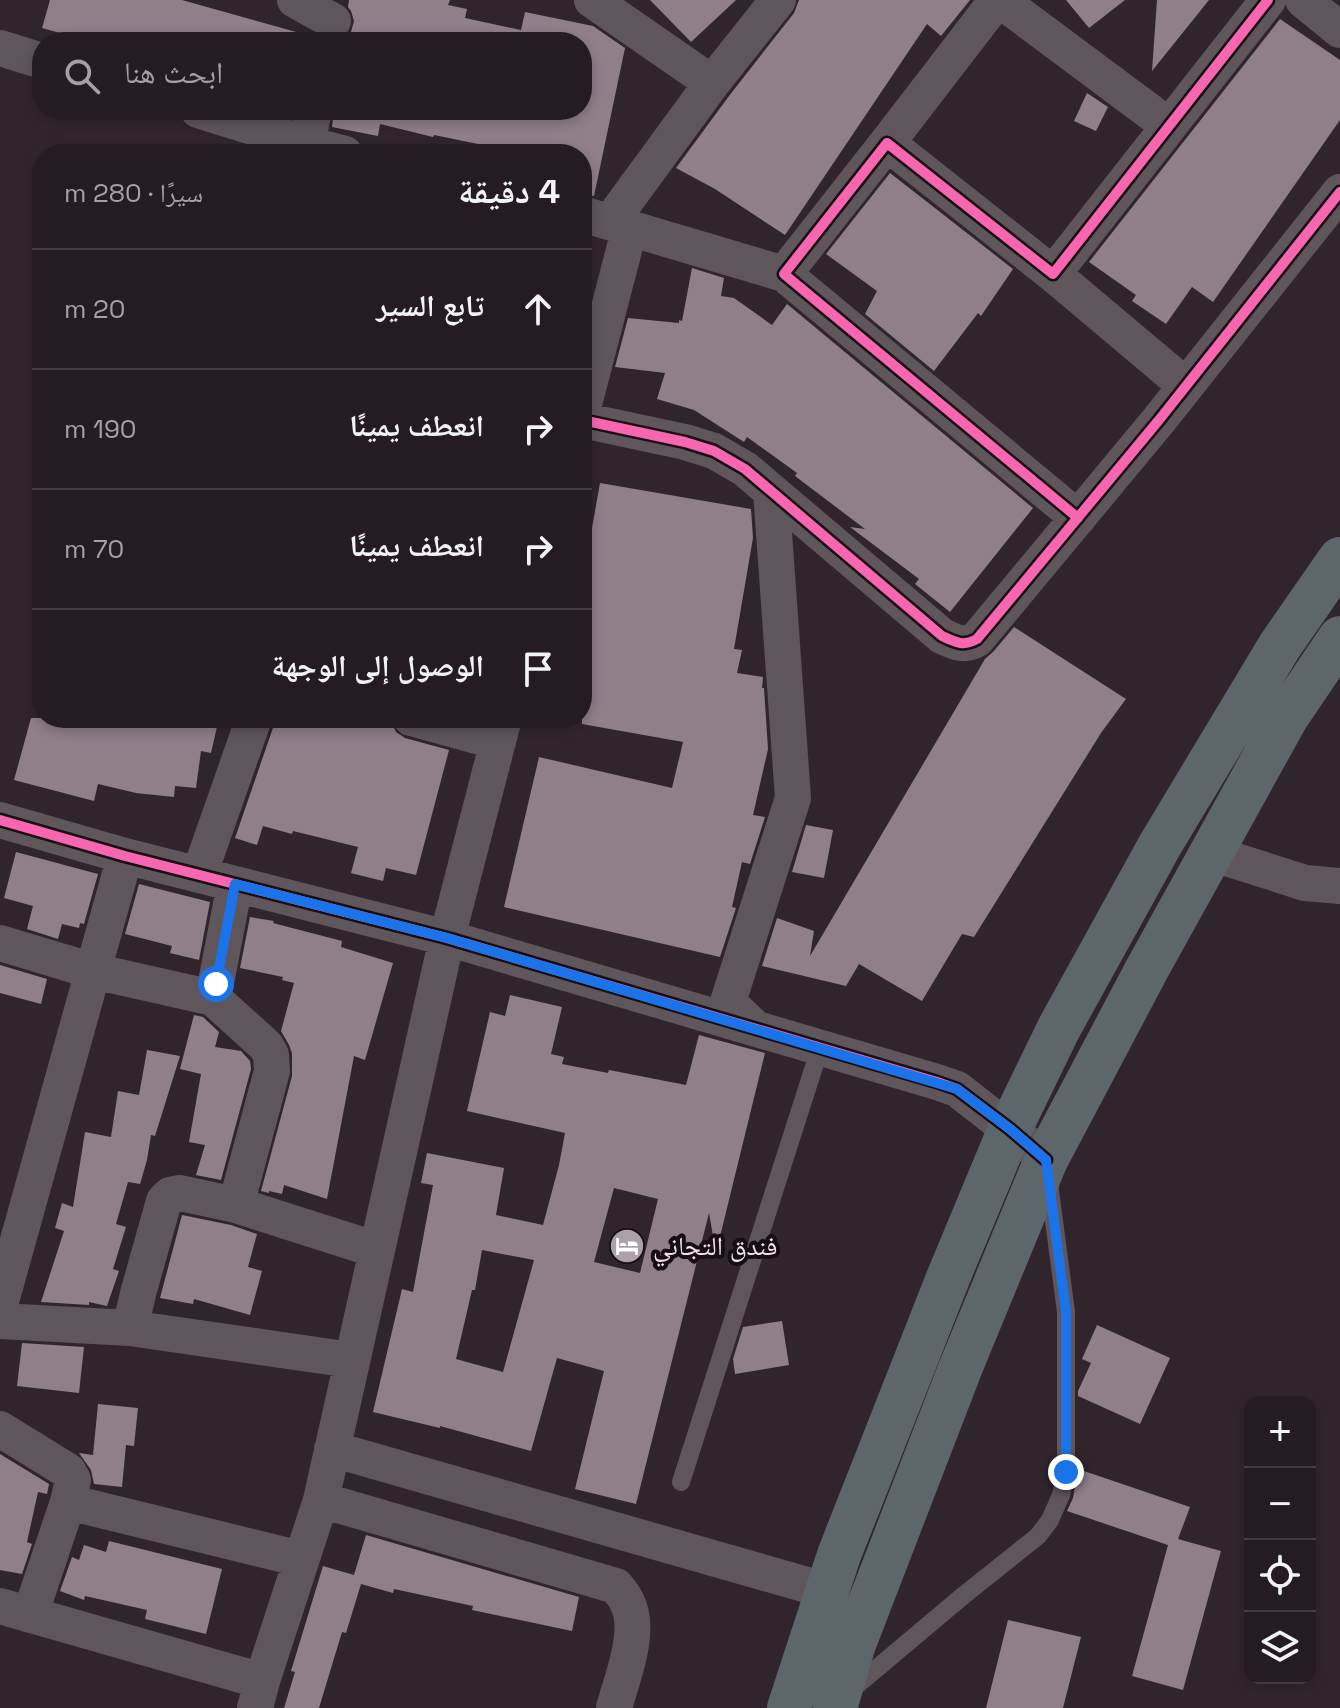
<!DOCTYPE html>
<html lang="ar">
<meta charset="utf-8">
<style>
body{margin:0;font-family:"Space Grotesk","Noto Naskh Arabic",sans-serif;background:#31292f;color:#f1f3f6;direction:rtl}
.controls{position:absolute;right:24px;bottom:24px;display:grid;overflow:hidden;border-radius:16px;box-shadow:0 4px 12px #0003}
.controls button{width:72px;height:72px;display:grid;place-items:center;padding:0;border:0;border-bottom:2px solid #423a40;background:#251c22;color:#f1f3f6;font:40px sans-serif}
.stop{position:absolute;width:24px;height:24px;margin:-18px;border:6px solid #1a73e8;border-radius:50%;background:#fff}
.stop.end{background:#1a73e8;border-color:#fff;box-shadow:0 2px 8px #0008}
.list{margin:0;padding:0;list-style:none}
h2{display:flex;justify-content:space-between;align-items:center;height:104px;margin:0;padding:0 32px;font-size:34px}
h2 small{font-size:26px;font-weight:400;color:#a3a1a5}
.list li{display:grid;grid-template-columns:52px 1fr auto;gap:24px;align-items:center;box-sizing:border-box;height:120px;padding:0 32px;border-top:2px solid #423a40}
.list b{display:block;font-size:30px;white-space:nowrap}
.list em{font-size:26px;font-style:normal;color:#a3a1a5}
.icon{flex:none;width:44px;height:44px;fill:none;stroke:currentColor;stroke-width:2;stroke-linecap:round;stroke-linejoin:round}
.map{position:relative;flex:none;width:1340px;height:1708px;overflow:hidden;direction:ltr}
.search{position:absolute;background:#251c22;box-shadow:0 4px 12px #0003;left:32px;top:32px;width:560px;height:88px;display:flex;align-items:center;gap:20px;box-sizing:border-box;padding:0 28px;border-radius:32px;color:#a3a1a5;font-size:30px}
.panel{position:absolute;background:#251c22;box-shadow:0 4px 12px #0003;left:32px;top:144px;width:560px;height:584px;border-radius:32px;direction:rtl}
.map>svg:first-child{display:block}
</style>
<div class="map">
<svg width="1340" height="1708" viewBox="0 0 1340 1708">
<rect width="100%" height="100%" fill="#31252d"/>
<!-- building -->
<path fill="#907e89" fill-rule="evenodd" d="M 50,0 L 182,0 L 307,35 L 306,42 L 92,42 L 42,28 Z
M 349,0 L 450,0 L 448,5 L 467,9 L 465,18 L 521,30 L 525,12 L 593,26 L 625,48 L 594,196 L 582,194 L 582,154 L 527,154 L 434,135 L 433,137 L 380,124 L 378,136 L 332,127 L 334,110 L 582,110 L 582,42 L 341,42 L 351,32 L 354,21 L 351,11 L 348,7 Z
M 650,0 L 736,0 L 691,42 Z
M 799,0 L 970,0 L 941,36 L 927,24 L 785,235 L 715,189 L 676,168 L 729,96 L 794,13 Z
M 1066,0 L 1125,0 L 1089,28 Z
M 1157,0 L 1209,0 L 1152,71 Z
M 1280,19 L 1340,60 L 1340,120 L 1213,302 L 1192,287 L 1166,324 L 1132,301 L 1136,295 L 1089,262 Z
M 1087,93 L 1108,107 L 1096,131 L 1074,121 Z
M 890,173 L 1013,269 L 981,316 L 978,313 L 934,371 L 865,314 L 877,291 L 826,254 Z
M 692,268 L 724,278 L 721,296 L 734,298 L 772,325 L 787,304 L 1033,508 L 950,612 L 915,584 L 919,579 L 850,527 L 865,529 L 795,476 L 797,473 L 747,437 L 744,442 L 694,410 L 657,399 L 665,373 L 615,367 L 628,318 L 679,323 L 679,320 L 682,321 Z
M 600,483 L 751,509 L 753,538 L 734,649 L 742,650 L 737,673 L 763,677 L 762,688 L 764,688 L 768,749 L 753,815 L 765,817 L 750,864 L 742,862 L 732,907 L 736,908 L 720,957 L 504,907 L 539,757 L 672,788 L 683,742 L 582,724 L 582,584 Z
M 1014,627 L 1126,699 L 1101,733 L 974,937 L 962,934 L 922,1001 L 859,964 L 846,986 L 762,966 L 777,918 L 814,931 L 810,956 L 985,659 L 993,652 Z
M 31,718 L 219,718 L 211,753 L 201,751 L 196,788 L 175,786 L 174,797 L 136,793 L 98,784 L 94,801 L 14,780 Z
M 274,718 L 374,718 L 391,722 L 396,732 L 405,738 L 449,750 L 416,875 L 386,868 L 383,881 L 351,873 L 358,847 L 293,831 L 292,834 L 263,826 L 257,845 L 235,838 L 274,725 Z
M 806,825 L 833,830 L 824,878 L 792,872 Z
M 16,852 L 98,874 L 84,924 L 80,923 L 79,928 L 62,924 L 58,939 L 27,929 L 33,906 L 4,898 Z
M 139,884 L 210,902 L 199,960 L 170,953 L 172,946 L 125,934 Z
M 250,917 L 274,921 L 273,923 L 342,941 L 341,947 L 393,963 L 365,1060 L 354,1056 L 327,1199 L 284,1185 L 282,1194 L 269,1191 L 269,1193 L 261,1191 L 292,1076 L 292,1053 L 289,1045 L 281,1031 L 294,983 L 282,980 L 283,977 L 240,968 Z
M 0,965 L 47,979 L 41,1004 L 0,993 Z
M 510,995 L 562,1007 L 551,1054 L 564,1057 L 562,1064 L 608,1073 L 609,1070 L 686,1085 L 699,1035 L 765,1053 L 716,1253 L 709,1213 L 636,1504 L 575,1489 L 604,1371 L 557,1358 L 531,1451 L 440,1426 L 440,1428 L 373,1412 L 402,1289 L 413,1292 L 433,1185 L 421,1183 L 427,1153 L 504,1168 L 496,1215 L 543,1225 L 559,1165 L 565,1133 L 467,1111 L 490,1012 L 505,1016 ZM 614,1188 L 658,1199 L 640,1273 L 594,1262 ZM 482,1250 L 534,1260 L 503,1372 L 456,1359 L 472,1290 L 475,1290 Z
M 194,1015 L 203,1017 L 219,1032 L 215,1047 L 241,1051 L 250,1061 L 251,1069 L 221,1180 L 196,1175 L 205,1145 L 189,1142 L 201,1074 L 180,1069 Z
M 147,1050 L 180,1056 L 155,1136 L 151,1135 L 147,1160 L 140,1184 L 128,1182 L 116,1224 L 126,1227 L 113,1269 L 119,1271 L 107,1306 L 89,1302 L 89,1305 L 41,1302 L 64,1231 L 55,1228 L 62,1203 L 73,1207 L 85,1132 L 111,1137 L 118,1091 L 139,1095 Z
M 182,1215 L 231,1225 L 257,1234 L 248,1267 L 262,1271 L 250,1315 L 194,1299 L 193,1304 L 160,1298 Z
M 782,1321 L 789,1365 L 735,1374 L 733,1359 L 743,1327 Z
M 1097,1325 L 1170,1358 L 1140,1424 L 1078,1396 L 1078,1391 L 1091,1363 L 1082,1359 Z
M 22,1343 L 84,1347 L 79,1393 L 17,1386 Z
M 98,1404 L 138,1408 L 134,1446 L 126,1445 L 122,1487 L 94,1484 L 91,1470 L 79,1453 L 93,1455 Z
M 0,1454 L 49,1484 L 47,1494 L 38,1492 L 27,1542 L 32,1544 L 22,1574 L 0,1570 Z
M 1078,1469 L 1190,1507 L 1178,1539 L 1221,1551 L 1183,1690 L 1132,1676 L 1168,1545 L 1067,1511 L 1073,1498 Z
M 366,1535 L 579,1597 L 572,1631 L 472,1610 L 473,1606 L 394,1589 L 393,1593 L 361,1584 L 346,1633 L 342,1632 L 319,1708 L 284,1708 L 295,1672 L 291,1671 L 323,1566 L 354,1575 Z
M 109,1541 L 222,1569 L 206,1634 L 145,1619 L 147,1610 L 85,1596 L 84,1600 L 60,1591 L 72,1557 L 79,1560 L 84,1545 L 106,1552 Z
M 1008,1620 L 1081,1637 L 1063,1708 L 986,1708 Z"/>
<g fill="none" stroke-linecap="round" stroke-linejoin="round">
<!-- lane -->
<path stroke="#5f565c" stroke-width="18" d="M 681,1482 L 820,1048
M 851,1690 L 964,1595 L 1038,1536 L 1050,1520 L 1061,1495 L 1066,1472 L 1066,1312 L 1049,1183"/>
<!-- street -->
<path stroke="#5f565c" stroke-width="36" d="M 295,0 L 333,21
M 592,0 L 712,83
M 1000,0 L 1169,126
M 1303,0 L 1340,30
M 0,48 L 42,61
M 198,110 L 307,144 L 345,154
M 887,143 L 997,0
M 307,144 L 314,110
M 582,214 L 784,274
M 611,221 L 712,83 L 778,0
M 1053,274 L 1186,386
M 582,412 L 630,227
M 582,420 L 685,442 L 714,451 L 745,469 L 942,636 C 955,642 963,647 977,639 L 1159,420 L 1340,192
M 1078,518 L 784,274 L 887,143 L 1053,274 L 1268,0
M 411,718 L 498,742
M 0,820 L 125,856 L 447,938 L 937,1082 L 957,1089 L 1029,1145
M 1211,853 L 1305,883 L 1340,886
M 199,875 L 254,718
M 235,884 L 213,998 L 266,1046 L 271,1055 L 272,1071 L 236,1205
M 0,943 L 93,971 L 213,998
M 756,1029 L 728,1002 L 793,798 L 771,491
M 0,1305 L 125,856
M 0,1321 L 130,1328
M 351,1360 L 130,1328 L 139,1290 L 164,1201 L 170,1195 L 180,1193 L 236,1205 L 377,1250
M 0,1429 L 68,1471 L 73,1480 L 68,1502 L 30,1615
M 332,1449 L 828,1591
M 321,1500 L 616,1586 C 620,1591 625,1597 627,1602 C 642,1631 622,1678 614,1708
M 68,1502 L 301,1559
M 0,1606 L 262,1681
M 255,1708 L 262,1681 L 321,1500 L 447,938 L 504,718"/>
<!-- highway -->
<path stroke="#5d666b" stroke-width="44" d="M 789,1708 L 839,1555 L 948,1278 L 1010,1129 L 1059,1028 L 1160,845 L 1279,647 L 1340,559
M 835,1708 L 854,1644 L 960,1369 L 1046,1160 L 1147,969 L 1286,718 L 1340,638"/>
<!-- cycleway casing -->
<g stroke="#170e14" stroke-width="15">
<path id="cycleway" d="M 582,420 L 685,442 L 714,451 L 745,469 L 942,636 C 955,642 963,647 977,639 L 1159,420 L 1340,192
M 1078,518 L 784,274 L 887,143 L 1053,274 L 1268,0
M 0,820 L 125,856 L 447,938 L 937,1082 L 957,1089 L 1010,1129 L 1046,1160"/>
</g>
<!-- cycleway -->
<use href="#cycleway" stroke="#f766af" stroke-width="10"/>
</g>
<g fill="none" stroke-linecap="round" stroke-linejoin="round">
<!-- route -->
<path stroke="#1a73e8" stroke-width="10" d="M 216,984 L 235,884 L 447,938 L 957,1089 L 1010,1129 L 1046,1160 L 1066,1312 L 1066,1472"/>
</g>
<!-- icons -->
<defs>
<g id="hotel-disc" transform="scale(1.8)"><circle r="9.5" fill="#aea0a8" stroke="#170e14"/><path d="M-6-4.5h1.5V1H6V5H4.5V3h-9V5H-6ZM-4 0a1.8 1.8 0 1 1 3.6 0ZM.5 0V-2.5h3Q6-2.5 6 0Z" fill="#fff"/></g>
</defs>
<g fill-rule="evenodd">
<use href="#hotel-disc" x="627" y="1246"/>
</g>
<g text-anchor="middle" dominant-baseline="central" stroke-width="8" stroke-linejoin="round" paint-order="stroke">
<!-- poi labels -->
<g font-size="26" fill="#f1e2eb" stroke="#170e14" text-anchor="start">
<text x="653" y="1246">فندق التجاني</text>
</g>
</g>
</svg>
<div class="controls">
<button>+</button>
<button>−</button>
<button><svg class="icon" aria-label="locate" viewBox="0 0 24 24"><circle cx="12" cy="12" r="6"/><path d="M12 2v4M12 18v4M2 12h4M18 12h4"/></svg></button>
<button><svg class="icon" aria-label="layers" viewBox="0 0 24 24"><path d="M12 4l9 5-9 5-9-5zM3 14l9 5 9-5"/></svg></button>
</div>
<div class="stop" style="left:216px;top:984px"></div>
<div class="stop end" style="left:1066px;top:1472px"></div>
<div class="search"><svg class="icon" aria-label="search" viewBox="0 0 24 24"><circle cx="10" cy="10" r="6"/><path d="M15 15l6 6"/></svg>ابحث هنا</div>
<section class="panel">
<h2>4 دقيقة<small>سيرًا · 280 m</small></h2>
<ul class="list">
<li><svg class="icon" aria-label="ahead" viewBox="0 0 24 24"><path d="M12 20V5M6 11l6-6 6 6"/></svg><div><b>تابع السير</b></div><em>20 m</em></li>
<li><svg class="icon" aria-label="right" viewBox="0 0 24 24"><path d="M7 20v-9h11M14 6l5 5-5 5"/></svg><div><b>انعطف يمينًا</b></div><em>190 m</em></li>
<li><svg class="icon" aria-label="right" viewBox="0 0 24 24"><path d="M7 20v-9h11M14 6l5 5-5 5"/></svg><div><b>انعطف يمينًا</b></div><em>70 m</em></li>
<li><svg class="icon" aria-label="arrive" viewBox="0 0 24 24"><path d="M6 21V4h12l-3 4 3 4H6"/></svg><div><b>الوصول إلى الوجهة</b></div></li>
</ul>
</section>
</div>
